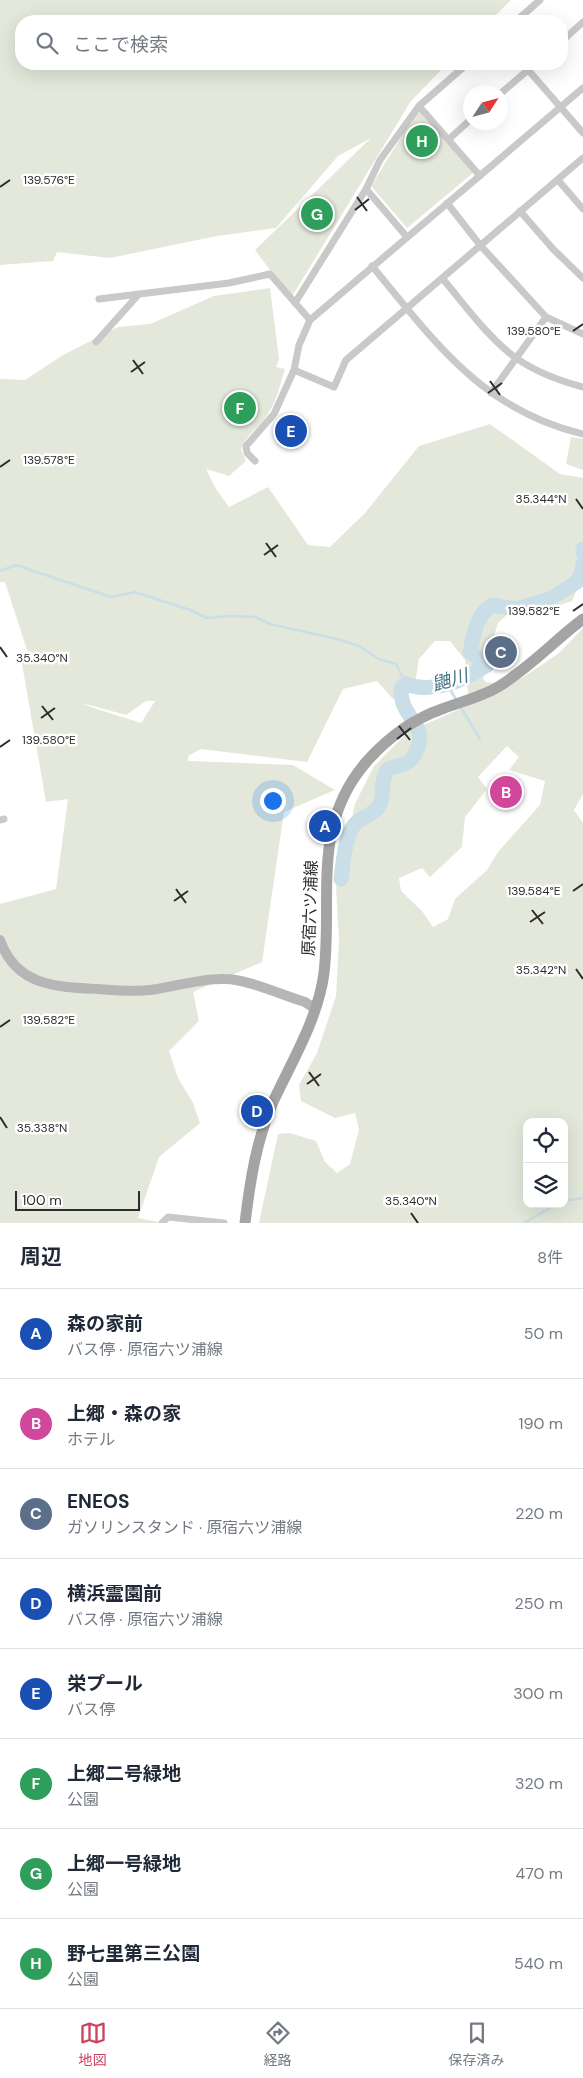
<!DOCTYPE html>
<html lang="ja">
<meta charset="utf-8">
<style>
body{margin:0;font-family:"DM Sans","Noto Sans JP",sans-serif;background:#f6f6f7;color:#1f2937}
.controls{position:absolute;right:15px;bottom:15px;display:grid;overflow:hidden;border-radius:10px;box-shadow:0 5px 20px #0002}
.controls button{width:45px;height:45px;display:grid;place-items:center;padding:0;border:0;border-bottom:1px solid #e0e1e3;background:#fff;color:#1f2937;font:25px sans-serif}
.compass{position:absolute;left:463px;top:85px;width:45px;height:45px;border-radius:50%;background:#fff;box-shadow:0 5px 20px #0002;rotate:54deg}
.scale{position:absolute;left:15px;bottom:12px;width:125px;box-sizing:border-box;padding-left:5px;border:2px solid #2c2c2c;border-top:0;font-size:14px;line-height:18px;white-space:nowrap;color:#2c2c2c;-webkit-text-stroke:4px #fff;paint-order:stroke}
.you{position:absolute;left:272px;top:800px;width:18px;height:18px;margin:-12px;border:4px solid #fff;border-radius:50%;background:#1a73e8;box-shadow:0 0 0 8px #1a73e833}
.badge{display:grid;place-items:center;width:32px;height:32px;border-radius:50%;background:#ce425f;color:#fff;font-size:16px;font-weight:700}
.pin{position:absolute;translate:-50% -50%;border:2px solid #fff;box-shadow:0 1px 5px #0006}
.list{margin:0;padding:0;list-style:none}
h2{display:flex;justify-content:space-between;align-items:center;height:65px;margin:0;padding:0 20px;font-size:21px}
h2 small{font-size:16px;font-weight:400;color:#747a83}
.list li{display:grid;grid-template-columns:32px 1fr auto;gap:15px;align-items:center;box-sizing:border-box;height:90px;padding:0 20px;border-top:1px solid #e0e1e3}
.list b{display:block;font-size:19px;white-space:nowrap}
.list p{margin:0;font-size:16px;white-space:nowrap;color:#747a83}
.list em{font-size:16px;font-style:normal;color:#747a83}
.icon{flex:none;width:28px;height:28px;fill:none;stroke:currentColor;stroke-width:2;stroke-linecap:round;stroke-linejoin:round}
.map{position:relative;flex:none;width:583px;height:1223px;overflow:hidden}
.search{position:absolute;background:#fff;box-shadow:0 5px 20px #0002;left:15px;right:15px;top:15px;height:55px;display:flex;align-items:center;gap:12px;box-sizing:border-box;padding:0 18px;border-radius:20px;color:#747a83;font-size:19px}
.sheet{height:785px;background:#fff}
nav{display:flex;justify-content:space-around;align-items:center;box-sizing:border-box;height:70px;border-top:1px solid #e0e1e3;background:#fff;font-size:14px;color:#747a83}
nav a{display:grid;justify-items:center;gap:2px}
nav .on{color:#ce425f}
.map>svg:first-child{display:block}
</style>
<div class="map">
<svg width="583" height="1223" viewBox="0 0 583 1223">
<rect width="100%" height="100%" fill="#fff"/>
<!-- green -->
<path fill="#e3e8db" fill-rule="evenodd" d="M 0,0 L 511,0 L 490,21 L 21,21 L 21,64 L 447,64 L 411,101 L 291,298 L 255,250 L 371,138 L 338,156 L 276,228 L 217,236 L 110,258 L 57,252 L 53,261 L 0,265 Z
M 419,108 L 473,173 L 407,228 L 371,186 Z
M 270,288 L 279,359 L 276,367 L 285,369 C 280,385 276,404 265,418 C 257,429 245,436 241,450 L 246,461 L 229,476 L 206,469 L 216,489 L 229,507 L 268,487 L 308,545 L 330,547 L 365,513 L 419,446 L 490,424 L 560,474 L 583,478 L 583,575 L 572,601 L 535,613 L 510,612 L 498,623 L 487,657 L 480,669 L 485,682 L 506,684 L 522,678 L 559,653 L 583,628 L 583,794 L 574,810 L 583,823 L 583,1223 L 259,1223 L 278,1134 L 290,1133 L 316,1141 L 325,1162 L 337,1173 L 350,1164 L 359,1130 L 355,1113 L 335,1118 L 301,1101 L 299,1085 L 317,1053 L 336,996 L 339,940 L 336,888 L 355,804 L 374,766 L 408,732 L 469,705 L 465,660 L 450,641 L 435,641 L 419,659 L 415,684 L 393,699 L 377,681 L 343,689 L 307,762 L 201,749 L 188,756 L 188,761 L 293,765 L 335,790 L 284,812 L 262,962 L 193,992 L 199,1021 L 169,1051 L 178,1078 L 193,1103 L 200,1123 L 159,1157 L 138,1218 L 163,1223 L 0,1223 L 0,904 L 56,889 L 68,799 L 46,802 L 21,658 L 27,650 L 5,582 L 0,582 L 0,379 L 25,380 L 63,355 L 118,327 L 150,324 L 214,296 ZM 146,701 L 155,701 L 141,723 L 94,708 L 82,703 L 126,715 ZM 507,746 L 519,757 L 509,770 L 545,781 L 540,805 L 498,852 L 487,870 L 455,899 L 448,919 L 433,927 L 422,911 L 401,891 L 399,878 L 422,868 L 430,877 L 462,847 L 465,817 L 487,789 L 478,777 ZM 527,1122 L 564,1122 L 564,1204 L 527,1204 Z
M 571,437 L 583,439 L 583,470 L 566,464 Z"/>
<g fill="none" stroke-linecap="round" stroke-linejoin="round">
<!-- stream -->
<path stroke="#c9dee6" stroke-width="2.5" d="M 0,571 L 16,565 L 111,597 L 135,592 L 190,610 L 207,618 L 229,616 L 255,617 L 270,624 L 341,640 L 359,646 L 379,659 L 396,664 L 406,684
M 446,683 L 457,701
M 460,706 L 480,739
M 564,1201 L 583,1198
M 524,1223 L 557,1204"/>
<!-- river -->
<path stroke="#c9dee6" stroke-width="15" d="M 583,549 L 583,552
M 341,879 C 343,865 345,832 356,823 C 363,816 376,814 380,804 C 385,792 380,781 387,770 C 393,766 400,766 406,763 C 415,759 422,742 419,732 C 412,715 400,709 401,688 L 406,684 C 432,694 465,680 487,665 L 470,652 C 474,634 475,617 492,605 L 517,609 L 550,599 L 577,582 L 582,571 L 583,563"/>
<!-- street -->
<path stroke="#c9c9c9" stroke-width="7" d="M 516,21 L 540,0
M 562,41 L 583,22
M 523,64 L 583,133
M 500,94 L 535,64
M 419,106 L 480,176
M 449,139 L 470,120
M 558,180 L 583,209
M 366,189 L 407,237
M 447,203 L 480,245 L 546,317 L 583,334
M 520,211 L 553,249 L 583,278
M 372,266 C 435,342 482,410 583,434
M 442,278 C 465,305 487,337 516,358 C 536,372 560,381 583,387
M 99,299 L 229,283 L 270,274 L 310,320
M 295,303 L 366,189 L 380,160 L 419,106 L 467,64
M 96,342 L 139,294
M 294,370 L 334,387 L 346,360 L 583,158
M 491,393 L 546,317
M 255,461 L 247,453 L 246,446 L 274,414 L 294,370 L 299,345 L 310,320 L 583,88
M 0,820 L 4,819
M 162,1223 L 168,1217 L 224,1223"/>
<!-- secondary -->
<path stroke="#b6b6b6" stroke-width="10" d="M 0,940 C 16,986 56,987 97,989 C 114,990 132,992 150,990 C 175,987 200,978 225,979 C 247,979 282,995 305,1002 L 314,1008"/>
<!-- primary -->
<path stroke="#a4a4a4" stroke-width="11" d="M 245,1223 C 250,1182 256,1141 273,1102 C 292,1061 318,1019 324,973 C 333,897 310,825 368,760 C 388,738 413,719 442,709 C 460,702 481,697 498,687 C 529,668 554,641 583,619"/>
</g>
<!-- ticks -->
<path fill="none" stroke="#2c2c2c" stroke-width="2" d="M 0,187 L 10,180M 357,197 L 367,211M 355,210 L 369,199M 573,331 L 583,324M 133,360 L 143,374M 131,372 L 145,362M 490,381 L 500,395M 488,393 L 502,383M 0,467 L 10,460M 576,499 L 583,509M 266,543 L 276,557M 264,555 L 278,545M 573,611 L 583,604M 0,647 L 7,657M 42,706 L 53,720M 41,718 L 55,708M 399,726 L 410,740M 397,739 L 411,728M 0,747 L 10,740M 176,889 L 186,903M 573,891 L 583,884M 174,901 L 188,891M 532,910 L 543,924M 530,922 L 545,912M 576,969 L 583,979M 0,1027 L 10,1020M 309,1072 L 319,1086M 307,1084 L 321,1074M 0,1117 L 7,1128M 411,1213 L 418,1223"/>
<g text-anchor="middle" dominant-baseline="central" stroke-width="5" stroke-linejoin="round" paint-order="stroke">
<!-- street labels -->
<g font-size="16" fill="#2c2c2c" stroke="#fff">
<text transform="translate(310 908) rotate(-88)">原宿六ツ浦線</text>
</g>
<!-- water labels -->
<g font-size="18" font-style="italic" fill="#457383" stroke="#fff">
<text transform="translate(450 680) rotate(-16)">鼬川</text>
</g>
</g>
<g font-size="12" text-anchor="middle" fill="#2c2c2c" stroke="#fff" stroke-width="5" stroke-linejoin="round" paint-order="stroke">
<text x="49" y="184">139.576°E</text>
<text x="534" y="335">139.580°E</text>
<text x="49" y="464">139.578°E</text>
<text x="541" y="503">35.344°N</text>
<text x="534" y="615">139.582°E</text>
<text x="42" y="662">35.340°N</text>
<text x="49" y="744">139.580°E</text>
<text x="534" y="895">139.584°E</text>
<text x="541" y="974">35.342°N</text>
<text x="49" y="1024">139.582°E</text>
<text x="42" y="1132">35.338°N</text>
<text x="411" y="1205">35.340°N</text>
</g>
</svg>
<div class="controls">
<button><svg class="icon" aria-label="locate" viewBox="0 0 24 24"><circle cx="12" cy="12" r="6"/><path d="M12 2v4M12 18v4M2 12h4M18 12h4"/></svg></button>
<button><svg class="icon" aria-label="layers" viewBox="0 0 24 24"><path d="M12 4l9 5-9 5-9-5zM3 14l9 5 9-5"/></svg></button>
</div>
<svg class="compass" viewBox="-18 -18 36 36"><path d="M0-13l5 13h-10z" fill="#e53935"/><path d="M0 13l5-13h-10z" fill="#747a83"/></svg>
<div class="scale">100 m</div>
<div class="you"></div>
<div class="pin badge" style="left:325px;top:826px;background:#1a4fb4">A</div>
<div class="pin badge" style="left:506px;top:792px;background:#d1479c">B</div>
<div class="pin badge" style="left:501px;top:652px;background:#5c6f8a">C</div>
<div class="pin badge" style="left:257px;top:1111px;background:#1a4fb4">D</div>
<div class="pin badge" style="left:291px;top:431px;background:#1a4fb4">E</div>
<div class="pin badge" style="left:240px;top:408px;background:#2e9e5b">F</div>
<div class="pin badge" style="left:317px;top:214px;background:#2e9e5b">G</div>
<div class="pin badge" style="left:422px;top:141px;background:#2e9e5b">H</div>
<div class="search"><svg class="icon" aria-label="search" viewBox="0 0 24 24"><circle cx="10" cy="10" r="6"/><path d="M15 15l6 6"/></svg>ここで検索</div>
</div>
<section class="sheet">
<h2>周辺<small>8件</small></h2>
<ul class="list">
<li><span class="badge" style="background:#1a4fb4">A</span><div><b>森の家前</b><p>バス停 · 原宿六ツ浦線</p></div><em>50 m</em></li>
<li><span class="badge" style="background:#d1479c">B</span><div><b>上郷・森の家</b><p>ホテル</p></div><em>190 m</em></li>
<li><span class="badge" style="background:#5c6f8a">C</span><div><b>ENEOS</b><p>ガソリンスタンド · 原宿六ツ浦線</p></div><em>220 m</em></li>
<li><span class="badge" style="background:#1a4fb4">D</span><div><b>横浜霊園前</b><p>バス停 · 原宿六ツ浦線</p></div><em>250 m</em></li>
<li><span class="badge" style="background:#1a4fb4">E</span><div><b>栄プール</b><p>バス停</p></div><em>300 m</em></li>
<li><span class="badge" style="background:#2e9e5b">F</span><div><b>上郷二号緑地</b><p>公園</p></div><em>320 m</em></li>
<li><span class="badge" style="background:#2e9e5b">G</span><div><b>上郷一号緑地</b><p>公園</p></div><em>470 m</em></li>
<li><span class="badge" style="background:#2e9e5b">H</span><div><b>野七里第三公園</b><p>公園</p></div><em>540 m</em></li>
</ul>
</section>
<nav>
<a class="on"><svg class="icon" aria-label="map" viewBox="0 0 24 24"><path d="M3 6l6-2 6 2 6-2v14l-6 2-6-2-6 2zM9 4v14M15 6v14"/></svg>地図</a>
<a><svg class="icon" aria-label="directions" viewBox="0 0 24 24"><path d="M12 3l9 9-9 9-9-9zM9 14v-3h6M13 9l2 2-2 2"/></svg>経路</a>
<a><svg class="icon" aria-label="saved" viewBox="0 0 24 24"><path d="M7 4h10v16l-5-4-5 4z"/></svg>保存済み</a>
</nav>
